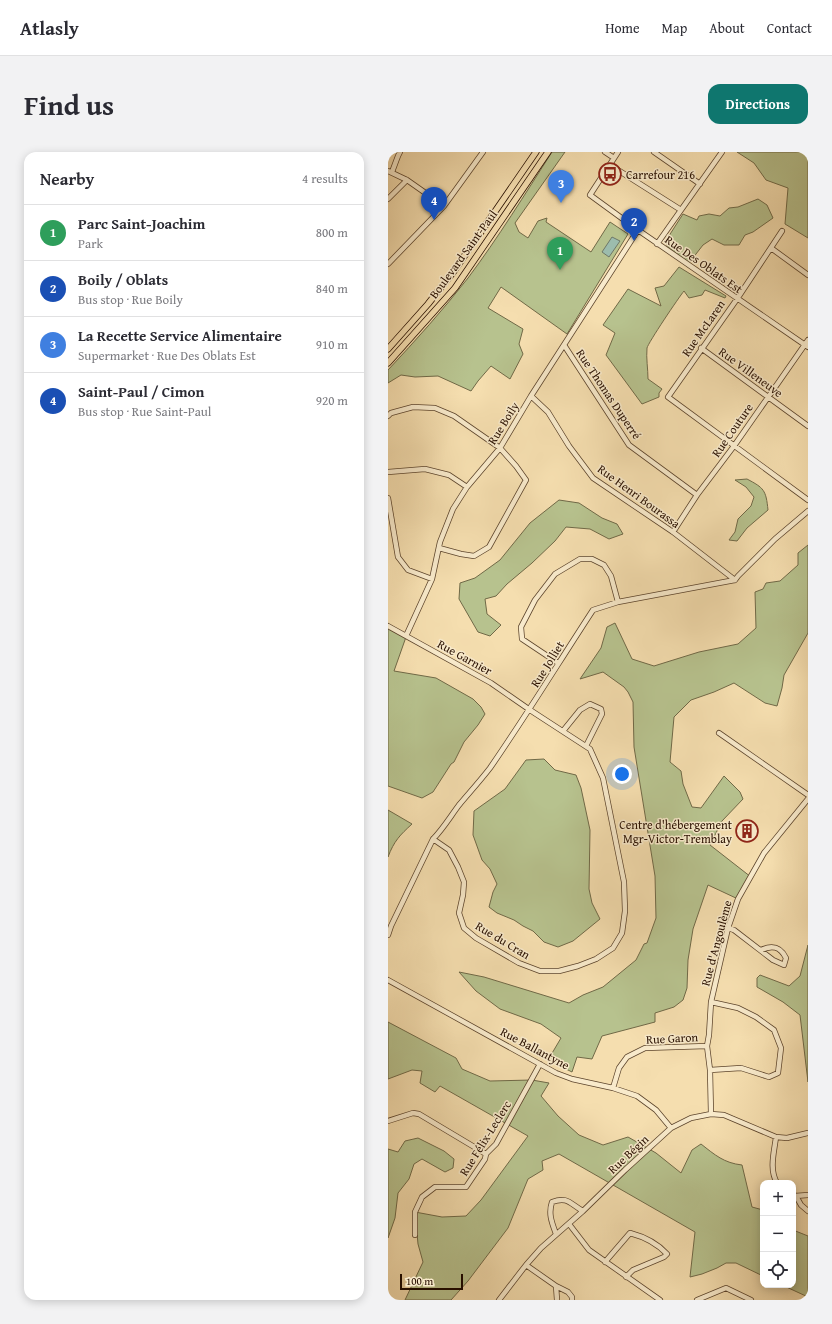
<!DOCTYPE html>
<meta charset="utf-8">
<style>
body{margin:0;font-family:"Gentium Book Plus",serif;background:#f2f2f3;color:#2b2b33}
.controls{position:absolute;right:12px;bottom:12px;display:grid;overflow:hidden;border-radius:8px;box-shadow:0 2px 10px #0003}
.controls button{width:36px;height:36px;display:grid;place-items:center;padding:0;border:0;border-bottom:1px solid #e1e1e2;background:#fff;color:#2b2b33;font:20px sans-serif}
.scale{position:absolute;left:12px;bottom:10px;width:63px;box-sizing:border-box;padding-left:4px;border:2px solid #291000;border-top:0;font-size:11px;line-height:14px;white-space:nowrap;color:#291000;-webkit-text-stroke:3px #f8eacb;paint-order:stroke}
.you{position:absolute;left:234px;top:622px;width:14px;height:14px;margin:-10px;border:3px solid #fff;border-radius:50%;background:#1a73e8;box-shadow:0 0 0 6px #1a73e833}
.badge{display:grid;place-items:center;width:26px;height:26px;border-radius:50%;background:#0f766e;color:#fff;font-size:13px;font-weight:700}
.pin{position:absolute;translate:-50% -33px;filter:drop-shadow(0 1px 2px #0008)}
.pin::after{content:'';position:absolute;top:21px;width:14px;height:12px;background:inherit;clip-path:polygon(0 0,100% 0,50% 100%)}
.list{margin:0;padding:0;list-style:none}
h2{display:flex;justify-content:space-between;align-items:center;height:52px;margin:0;padding:0 16px;font-size:17px}
h2 small{font-size:13px;font-weight:400;color:#7c7c81}
.list li{display:grid;grid-template-columns:26px 1fr auto;gap:12px;align-items:center;box-sizing:border-box;height:56px;padding:0 16px;border-top:1px solid #e1e1e2}
.list b{display:block;font-size:15px;white-space:nowrap}
.list p{margin:0;font-size:13px;white-space:nowrap;color:#7c7c81}
.list em{font-size:13px;font-style:normal;color:#7c7c81}
.icon{flex:none;width:22px;height:22px;fill:none;stroke:currentColor;stroke-width:2;stroke-linecap:round;stroke-linejoin:round}
.map{position:relative;flex:none;width:420px;height:1148px;overflow:hidden;border-radius:12px}
header{display:flex;align-items:center;gap:24px;box-sizing:border-box;height:56px;padding:0 20px;background:#fff;border-bottom:1px solid #e1e1e2}
header strong{font-size:19px}
nav{display:flex;gap:22px;margin-inline-start:auto;font-size:14px}
.intro{display:flex;align-items:center;justify-content:space-between;box-sizing:border-box;height:96px;padding:0 24px}
h1{margin:0;font-size:28px}
.button{padding:10px 18px;border-radius:12px;background:#0f766e;color:#fff;font-size:14px;font-weight:700}
main{display:flex;gap:24px;padding:0 24px}
aside{flex:1;background:#fff;border-radius:12px;box-shadow:0 2px 10px #0003}
.map>svg:first-child{display:block}
</style>
<header>
<strong>Atlasly</strong>
<nav><a>Home</a><a>Map</a><a>About</a><a>Contact</a></nav>
</header>
<div class="intro"><h1>Find us</h1><a class="button">Directions</a></div>
<main>
<aside>
<h2>Nearby<small>4 results</small></h2>
<ul class="list">
<li><span class="badge" style="background:#2e9e5b">1</span><div><b>Parc Saint-Joachim</b><p>Park</p></div><em>800 m</em></li>
<li><span class="badge" style="background:#1a4fb4">2</span><div><b>Boily / Oblats</b><p>Bus stop · Rue Boily</p></div><em>840 m</em></li>
<li><span class="badge" style="background:#3f7fe0">3</span><div><b>La Recette Service Alimentaire</b><p>Supermarket · Rue Des Oblats Est</p></div><em>910 m</em></li>
<li><span class="badge" style="background:#1a4fb4">4</span><div><b>Saint-Paul / Cimon</b><p>Bus stop · Rue Saint-Paul</p></div><em>920 m</em></li>
</ul>
</aside>
<div class="map">
<svg width="420" height="1148" viewBox="0 0 420 1148">
<rect width="100%" height="100%" fill="#f5deaf"/>
<filter id="stains"><feTurbulence type="fractalNoise" baseFrequency=".005" numOctaves="4"/><feColorMatrix values="0 0 0 0 .2 0 0 0 0 .09 0 0 0 0 .02 0 0 0 .5 -.17"/></filter>
<radialGradient id="worn" r=".72"><stop offset=".6" stop-color="#630" stop-opacity="0"/><stop offset="1" stop-color="#630" stop-opacity=".3"/></radialGradient>
<!-- green -->
<path fill="#b7c28e" stroke="#706947" d="M 164,0 L 177,0 L 127,71 L 131,80 L 140,86 L 150,69 L 159,66 L 158,70 L 203,100 L 222,70 L 240,82 L 179,182 L 113,135 L 100,156 L 135,177 L 131,192 L 135,202 L 122,227 L 103,214 L 90,229 L 83,239 L 50,224 L 27,225 L 13,223 L 0,231 L 0,218 C 28,188 55,158 80,126 C 110,86 137,42 164,0 Z
M 349,0 L 420,0 L 420,86 L 397,72 L 400,36 L 378,28 L 366,11 Z
M 370,47 L 379,53 L 385,66 L 365,80 L 357,83 L 351,93 L 336,93 L 324,87 L 315,93 L 301,111 L 280,95 L 277,90 L 295,62 L 309,68 L 311,64 L 321,62 L 332,64 L 341,56 L 350,55 Z
M 291,115 L 338,144 L 337,146 L 317,138 L 314,143 L 301,146 L 296,139 C 291,145 260,191 259,196 C 258,206 260,217 260,227 L 274,237 L 271,241 L 271,245 L 254,252 L 218,203 L 227,181 L 215,173 L 240,137 L 273,154 L 267,136 L 276,134 Z
M 359,327 C 376,336 378,338 380,358 L 359,376 L 349,389 L 341,388 L 347,380 L 350,367 L 363,354 L 366,345 L 358,335 L 347,328 Z
M 171,348 L 191,351 L 214,366 L 229,372 L 235,382 L 221,387 L 202,377 L 178,375 L 167,389 L 144,411 L 119,432 L 108,444 L 97,447 L 99,462 L 113,473 L 102,484 L 90,480 L 71,447 L 72,431 L 87,426 L 112,408 L 142,371 Z
M 420,393 L 420,481 L 396,523 L 394,536 L 389,554 L 377,551 L 346,531 L 326,540 L 303,548 L 286,565 L 282,610 L 293,619 L 295,632 L 304,655 L 313,656 L 336,624 L 352,640 L 355,647 L 334,669 L 322,693 L 363,725 L 350,747 L 320,733 L 305,777 L 300,808 L 299,836 L 295,848 L 286,855 L 267,861 L 267,870 L 214,884 L 204,907 L 189,905 L 184,920 L 160,908 L 173,886 L 153,872 L 112,857 L 88,839 L 71,820 L 96,825 L 181,851 L 195,843 L 215,835 L 248,808 L 256,792 L 259,791 L 268,766 L 267,724 L 246,595 L 245,550 L 240,540 L 236,535 L 215,520 L 192,527 L 213,496 L 219,475 L 227,471 L 244,507 L 266,514 L 311,500 L 350,492 L 368,476 L 367,440 L 375,437 L 378,431 L 392,429 L 410,413 L 410,401 Z
M 0,476 L 18,485 L 6,519 L 48,526 L 85,547 L 93,555 L 97,562 L 90,573 L 76,590 L 66,610 L 63,612 L 45,640 L 34,646 L 0,634 Z
M 156,607 L 167,618 L 188,623 L 193,636 L 202,678 L 201,737 L 204,751 L 212,767 L 185,789 L 170,795 L 156,790 L 145,779 L 135,774 L 126,768 L 109,761 L 101,755 L 105,740 L 109,732 L 102,717 L 94,708 L 85,683 L 86,659 L 117,637 L 138,608 Z
M 0,658 L 24,672 C 12,683 6,689 0,705 Z
M 420,793 L 420,930 L 412,863 L 395,850 L 369,835 L 369,826 L 372,823 L 401,834 L 412,824 Z
M 0,870 L 68,906 L 74,917 L 102,929 L 144,928 L 161,931 L 153,944 L 170,964 L 191,983 L 215,993 L 240,985 L 268,1001 L 293,1021 L 304,998 L 313,992 C 327,1003 336,1011 354,1013 L 364,1055 L 375,1058 L 375,1124 L 348,1111 L 338,1111 L 329,1116 L 314,1122 L 302,1125 L 307,1080 L 171,1002 L 154,1009 L 155,1018 L 140,1027 L 120,1076 L 80,1129 L 63,1148 L 17,1148 L 35,1110 L 30,1092 L 27,1060 L 54,1065 L 78,1064 L 93,1048 L 140,984 L 52,934 L 47,940 L 32,931 L 34,919 L 24,918 L 0,927 Z
M 30,986 L 56,999 L 66,1007 L 65,1016 L 57,1020 L 34,1007 L 26,1012 L 21,1027 L 10,1041 L 7,1066 L 0,1086 L 0,997 L 10,1000 L 17,989 Z
M 405,1078 L 420,1084 L 420,1145 L 394,1133 L 405,1133 Z"/>
<!-- water -->
<path fill="#9cbcad" stroke="#6e7768" d="M 224,85 L 232,89 L 221,105 L 214,100 Z"/>
<g fill="none" stroke-linecap="round" stroke-linejoin="round">
<!-- minor casing -->
<g stroke="#5c442c" stroke-width="6">
<path id="minor" d="M 217,0 L 226,6
M 230,0 L 202,43 L 250,78 L 420,195
M 266,0 L 312,32
M 222,13 L 293,58
M 0,19 L 19,28 L 56,54
M 4,20 L 10,4 L 12,0
M 0,47 L 19,28
M 394,79 L 349,147 L 280,245 L 420,348
M 269,92 L 334,0
M 383,96 L 420,123
M 0,112 L 56,54 L 95,0
M 176,193 L 241,293 L 309,343
M 313,196 L 420,274
M 143,244 L 160,260 L 181,294 L 205,326 L 285,380 L 347,428
M 0,264 L 3,261 L 25,255 L 47,256 L 66,264 L 112,296 L 128,314 L 138,328 L 101,395 L 86,404 L 73,402 L 51,396
M 0,320 L 37,317 L 61,323 L 79,335
M 0,346 L 10,405 L 20,418 L 44,427
M 285,380 L 309,343 L 346,294 L 420,188
M 0,474 L 103,531 L 142,558 L 202,597 L 215,626 L 236,730 L 237,759 L 234,781 L 225,796 L 208,807 L 190,814 L 171,819 L 152,819 L 131,811 L 88,786 L 76,776 L 71,761 L 75,743 L 76,730 L 70,715 L 61,698 L 45,687
M 18,484 L 44,427 L 52,390 L 65,357 L 79,335 L 112,296 L 143,244 L 250,78
M 170,511 L 134,487 L 133,475 L 147,448 L 167,422 L 192,407 L 204,407 L 216,413 L 223,424 L 230,450
M 175,579 L 192,558 L 202,552 L 213,557 L 214,562 L 198,594
M 331,581 L 420,643
M 340,776 L 346,778 L 385,808 L 396,813 L 398,806 C 392,794 384,793 373,798
M 0,783 L 3,774 L 45,687 C 55,677 62,665 71,653 C 81,641 92,629 102,616 C 138,564 171,510 205,458 L 230,450 L 347,428 L 350,424 L 387,387 L 420,359
M 0,828 L 168,921 L 184,927 L 225,936 L 249,944 L 268,958 L 283,976
M 322,918 L 353,916 L 381,925 L 390,921 L 393,896 L 386,878 L 368,865 L 350,856 L 323,850
M 225,936 L 231,916 L 239,905 L 257,896 L 319,894
M 323,962 L 322,918 L 319,894 L 321,883 L 323,850 L 340,776 L 350,747 L 376,701 L 420,647
M 0,969 L 25,961 L 31,962 L 98,1002
M 388,985 C 386,1001 381,1017 389,1031
M 407,1044 L 420,1043
M 408,1044 L 413,1053 L 420,1059
M 181,1072 L 201,1098 L 272,1148
M 168,1082 C 164,1071 160,1062 164,1050 C 180,1044 182,1052 195,1059
M 27,1083 L 27,1060 L 34,1045 L 47,1035 L 78,1035 L 97,1007 L 98,1002 L 108,992 L 152,912
M 217,1110 L 242,1081 C 257,1085 269,1091 279,1102 L 276,1105 L 245,1118 L 238,1125
M 138,1113 L 168,1134 L 180,1140 L 184,1145 L 184,1148
M 168,1134 L 169,1148
M 111,1148 L 138,1113 L 153,1096 L 195,1059 L 237,1018 L 283,976 L 303,966 L 323,962 L 336,963 L 388,985 L 399,986 L 420,981
M 309,1148 L 338,1136 L 363,1148"/>
</g>
<!-- major casing -->
<g stroke="#291000" stroke-width="7">
<path id="major" d="M 0,197 L 40,152 L 66,119 L 148,0
M 0,211 L 67,136 L 160,0"/>
</g>
<!-- minor -->
<use href="#minor" stroke="#f8eacb" stroke-width="4.5"/>
<!-- major -->
<use href="#major" stroke="#f5deaf" stroke-width="5.5"/>
</g>
<!-- icons -->
<defs>
<g id="bus-ring" transform="scale(1.15)"><circle r="9.5" fill="#f8eacb" stroke="#8f2418" stroke-width="1.5"/><path d="M-5-6H5V4H4V6H2V4H-2V6H-4V4H-5ZM-3.5-4V0h7V-4ZM-3.5 1.2v1.5H-2V1.2ZM2 1.2v1.5H3.5V1.2Z" fill="#8f2418"/></g>
<g id="building-ring" transform="scale(1.15)"><circle r="9.5" fill="#f8eacb" stroke="#8f2418" stroke-width="1.5"/><path d="M-4-6H4V6H1V3H-1V6H-4ZM-2.5-4.3h1.7v1.8h-1.7ZM.8-4.3h1.7v1.8H.8ZM-2.5-1h1.7V.8h-1.7ZM.8-1h1.7V.8H.8Z" fill="#8f2418"/></g>
</defs>
<g fill-rule="evenodd">
<use href="#bus-ring" x="222" y="22"/>
<use href="#building-ring" x="359" y="679"/>
</g>
<g text-anchor="middle" dominant-baseline="central" stroke-width="3" stroke-linejoin="round" paint-order="stroke">
<!-- poi labels -->
<g font-size="12" fill="#291000" stroke="#f8eacb" text-anchor="start">
<text x="238" y="22">Carrefour 216</text>
<text x="344" y="672" text-anchor="end">Centre d'hébergement<tspan x="344" dy="14">Mgr-Victor-Tremblay</tspan></text>
</g>
<!-- street labels -->
<g font-size="12" fill="#291000" stroke="#f8eacb">
<text transform="translate(75 102) rotate(-54)">Boulevard Saint-Paul</text>
<text transform="translate(316 112) rotate(35)">Rue Des Oblats Est</text>
<text transform="translate(315 176) rotate(-55)">Rue McLaren</text>
<text transform="translate(363 220) rotate(36)">Rue Villeneuve</text>
<text transform="translate(221 242) rotate(56)">Rue Thomas Duperré</text>
<text transform="translate(115 271) rotate(-58)">Rue Boily</text>
<text transform="translate(344 278) rotate(-55)">Rue Couture</text>
<text transform="translate(251 344) rotate(36)">Rue Henri Bourassa</text>
<text transform="translate(77 505) rotate(29)">Rue Garnier</text>
<text transform="translate(159 512) rotate(-58)">Rue Jolliet</text>
<text transform="translate(115 788) rotate(31)">Rue du Cran</text>
<text transform="translate(328 791) rotate(-75)">Rue d'Angoulème</text>
<text transform="translate(284 886) rotate(-3)">Rue Garon</text>
<text transform="translate(147 896) rotate(28)">Rue Ballantyne</text>
<text transform="translate(97 986) rotate(-58)">Rue Félix-Leclerc</text>
<text transform="translate(240 1002) rotate(-43)">Rue Bégin</text>
</g>
</g>
<rect width="100%" height="100%" filter="url(#stains)"/>
<rect width="100%" height="100%" fill="url(#worn)"/>
</svg>
<div class="controls">
<button>+</button>
<button>−</button>
<button><svg class="icon" aria-label="locate" viewBox="0 0 24 24"><circle cx="12" cy="12" r="6"/><path d="M12 2v4M12 18v4M2 12h4M18 12h4"/></svg></button>
</div>
<div class="scale">100 m</div>
<div class="you"></div>
<div class="pin badge" style="left:172px;top:118px;background:#2e9e5b">1</div>
<div class="pin badge" style="left:246px;top:89px;background:#1a4fb4">2</div>
<div class="pin badge" style="left:173px;top:51px;background:#3f7fe0">3</div>
<div class="pin badge" style="left:46px;top:68px;background:#1a4fb4">4</div>
</div>
</main>
